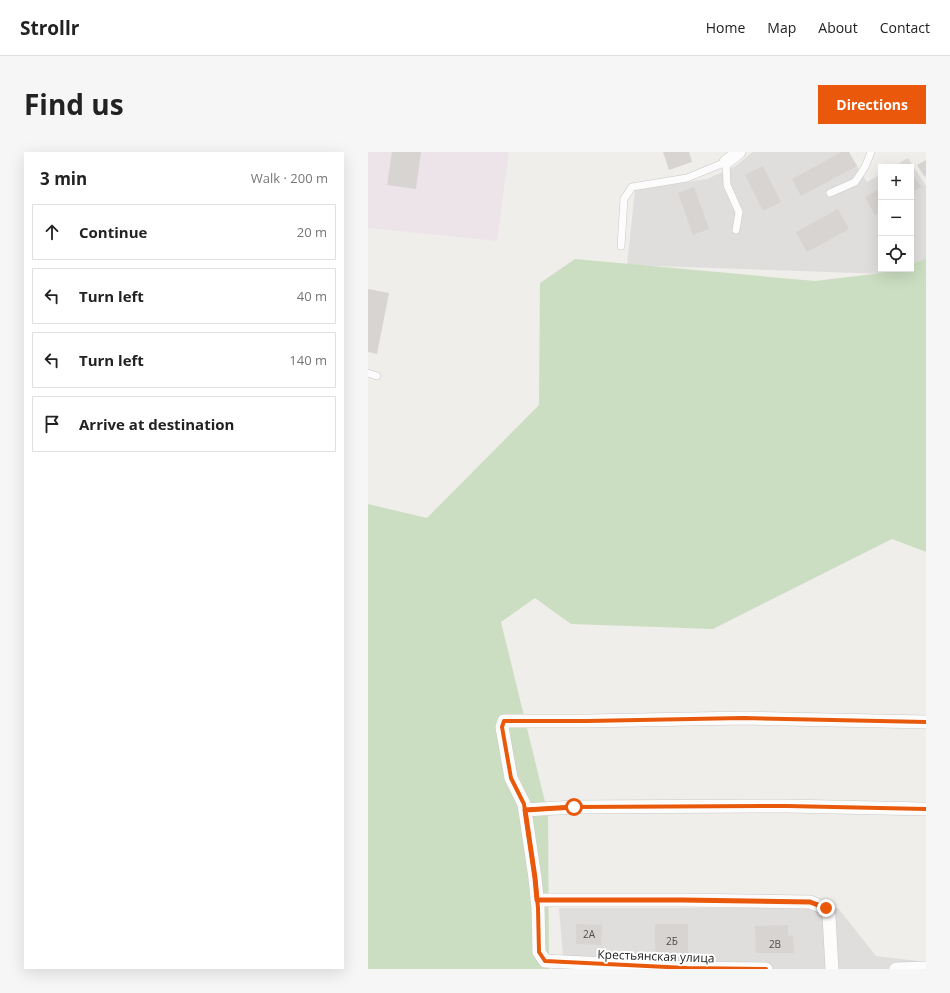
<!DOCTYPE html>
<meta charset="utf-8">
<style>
body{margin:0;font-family:"Open Sans",sans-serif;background:#f6f6f6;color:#222}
.controls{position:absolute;right:12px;top:12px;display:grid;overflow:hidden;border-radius:0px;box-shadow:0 4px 16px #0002}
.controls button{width:36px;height:36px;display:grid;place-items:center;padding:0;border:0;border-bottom:1px solid #e0e0e0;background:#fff;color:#222;font:20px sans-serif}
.stop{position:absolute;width:12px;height:12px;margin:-9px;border:3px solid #ea580c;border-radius:50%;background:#fff}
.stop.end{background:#ea580c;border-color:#fff;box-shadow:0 1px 4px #0008}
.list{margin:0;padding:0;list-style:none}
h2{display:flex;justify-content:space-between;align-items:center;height:52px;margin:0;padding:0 16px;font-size:17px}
h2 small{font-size:13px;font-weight:400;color:#767676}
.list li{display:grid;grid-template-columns:26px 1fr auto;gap:12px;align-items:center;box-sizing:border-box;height:56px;margin:0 8px 8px;padding:0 8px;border:1px solid #e0e0e0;border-radius:0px}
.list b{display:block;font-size:15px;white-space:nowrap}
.list em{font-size:13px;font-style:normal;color:#767676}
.icon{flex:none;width:22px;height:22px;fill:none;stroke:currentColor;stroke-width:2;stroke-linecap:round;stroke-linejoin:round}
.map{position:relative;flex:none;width:558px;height:817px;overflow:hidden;border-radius:0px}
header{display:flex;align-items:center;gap:24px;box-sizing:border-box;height:56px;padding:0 20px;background:#fff;border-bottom:1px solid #e0e0e0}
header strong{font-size:19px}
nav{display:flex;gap:22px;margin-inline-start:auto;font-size:14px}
.intro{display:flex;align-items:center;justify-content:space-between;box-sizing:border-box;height:96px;padding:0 24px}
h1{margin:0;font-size:28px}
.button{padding:10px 18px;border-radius:0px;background:#ea580c;color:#fff;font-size:14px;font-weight:700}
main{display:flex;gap:24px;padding:0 24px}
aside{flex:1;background:#fff;border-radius:0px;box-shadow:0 4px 16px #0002}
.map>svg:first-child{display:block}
</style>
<header>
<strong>Strollr</strong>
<nav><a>Home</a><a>Map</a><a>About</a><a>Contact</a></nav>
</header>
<div class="intro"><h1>Find us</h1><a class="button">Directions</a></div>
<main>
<aside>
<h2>3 min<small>Walk · 200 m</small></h2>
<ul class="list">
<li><svg class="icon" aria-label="ahead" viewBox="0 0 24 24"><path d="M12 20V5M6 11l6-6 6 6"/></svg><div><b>Continue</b></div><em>20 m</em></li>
<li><svg class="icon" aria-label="left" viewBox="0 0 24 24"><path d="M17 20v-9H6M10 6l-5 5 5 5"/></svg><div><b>Turn left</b></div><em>40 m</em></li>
<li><svg class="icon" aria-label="left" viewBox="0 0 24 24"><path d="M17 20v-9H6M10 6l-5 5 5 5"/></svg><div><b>Turn left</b></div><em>140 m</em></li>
<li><svg class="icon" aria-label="arrive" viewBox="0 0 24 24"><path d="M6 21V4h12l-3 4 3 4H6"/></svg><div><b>Arrive at destination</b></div></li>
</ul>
</aside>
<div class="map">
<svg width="558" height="817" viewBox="0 0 558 817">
<rect width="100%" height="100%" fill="#f0eeeb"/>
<!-- residential -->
<path fill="#dfdedc" d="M 385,0 L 480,0 L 499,30 L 513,22 L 513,117 L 532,117 L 518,122 L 259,113 L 267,38 L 339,27 L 366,15 Z
M 540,6 L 558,34 L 558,108 L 543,113 L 543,15 L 525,15 Z
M 191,756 L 470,756 L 508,804 L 558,810 L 558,817 L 196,817 Z"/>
<!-- industrial -->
<path fill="#ede4e9" d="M 0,0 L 141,0 L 129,89 L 0,76 Z"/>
<!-- forest -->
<path fill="#cbdec1" d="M 207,107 L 447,129 L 514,121 L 527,117 L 543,117 L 543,112 L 558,107 L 558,400 L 524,387 L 345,477 L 203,472 L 167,446 L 133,470 L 180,662 L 181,817 L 0,817 L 0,352 L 59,366 L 171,253 L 172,131 Z"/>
<!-- building -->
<path fill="#d7d4d2" d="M 24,0 L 53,0 L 48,37 L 19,33 Z
M 295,0 L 321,0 L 324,10 L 301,18 Z
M 474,0 L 481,0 L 489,14 L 433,44 L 424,27 Z
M 558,8 L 558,24 L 557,25 L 549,13 Z
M 395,14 L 413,50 L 395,59 L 377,23 Z
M 543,19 L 553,35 L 543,41 Z
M 326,35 L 341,77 L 325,83 L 310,41 Z
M 513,36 L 513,60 L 507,63 L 497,45 Z
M 470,57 L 481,77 L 439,100 L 428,80 Z
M 0,137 L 21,141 L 9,202 L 0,200 Z
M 208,772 L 234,773 L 233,793 L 208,792 Z
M 287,772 L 320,772 L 320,806 L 287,807 Z
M 420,773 L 420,784 L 425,783 L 426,801 L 388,801 L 387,774 Z"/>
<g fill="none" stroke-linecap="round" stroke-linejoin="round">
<!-- lane casing -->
<g stroke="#c9c8c7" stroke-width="8">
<path id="lane" d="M 462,41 L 487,30 L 497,15 L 503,0
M 253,94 L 256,47 L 264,35 L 319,26 L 358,10 L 359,33 L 371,60 L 368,78
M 0,221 L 9,224"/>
</g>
<!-- street casing -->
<g stroke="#c9c8c7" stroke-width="14">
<path id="street" d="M 358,10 L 371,0
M 157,658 L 206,655 L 419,654 L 558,657
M 169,748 L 314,748 L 442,750 L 457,756 L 461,764 L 464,817
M 398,817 L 319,816 L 177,809 L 171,800 L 170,756 L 167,726 L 156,652 L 143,626 L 134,575 L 136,569 L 219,569 L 375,566 L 558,570
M 528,817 L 558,816"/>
</g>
<!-- lane -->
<use href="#lane" stroke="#fdfcfc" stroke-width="7"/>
<!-- street -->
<use href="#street" stroke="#fdfcfc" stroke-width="13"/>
<!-- cycleway casing -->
<g stroke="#fff" stroke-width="6">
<path id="cycleway" d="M 157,658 L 206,655 L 419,654 L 558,657
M 398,817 L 319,816 L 177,809 L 171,800 L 170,756 L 167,726 L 156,652 L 143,626 L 134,575 L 136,569 L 219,569 L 375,566 L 558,570"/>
</g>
<!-- cycleway -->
<use href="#cycleway" stroke="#e8590c" stroke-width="4"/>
</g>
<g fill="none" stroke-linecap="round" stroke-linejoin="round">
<!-- route -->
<path stroke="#ea580c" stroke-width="5" d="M 206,655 L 157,658 L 167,726 L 169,748 L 314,748 L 442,750 L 458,756"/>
</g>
<g text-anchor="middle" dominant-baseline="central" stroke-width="4" stroke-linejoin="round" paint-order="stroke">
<!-- number labels -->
<g font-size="10" fill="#4f4e4e">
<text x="221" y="782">2А</text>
<text x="304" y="789">2Б</text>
<text x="407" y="792">2В</text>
</g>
<!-- street labels -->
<g font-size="12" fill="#222" stroke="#fff">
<text transform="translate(288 804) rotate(2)">Крестьянская улица</text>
</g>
</g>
</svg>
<div class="controls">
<button>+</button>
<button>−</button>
<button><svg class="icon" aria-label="locate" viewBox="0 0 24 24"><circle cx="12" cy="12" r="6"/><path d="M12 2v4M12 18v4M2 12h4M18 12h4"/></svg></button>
</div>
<div class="stop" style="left:206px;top:655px"></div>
<div class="stop end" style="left:458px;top:756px"></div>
</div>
</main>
